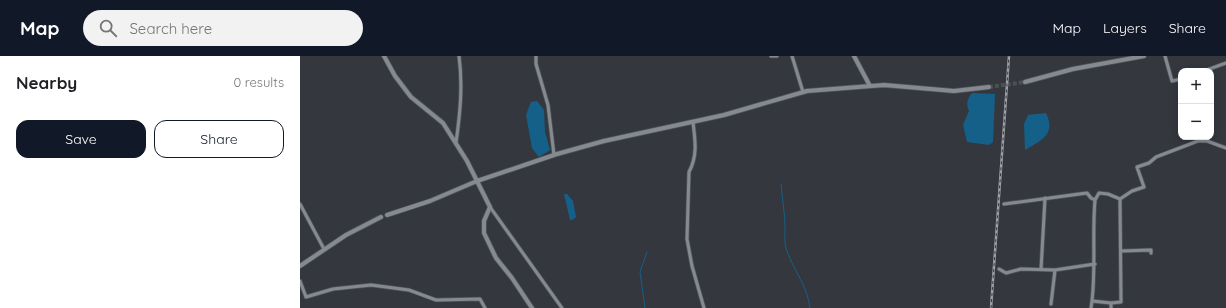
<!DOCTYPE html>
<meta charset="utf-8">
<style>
body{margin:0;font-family:Quicksand,sans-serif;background:#f2f2f2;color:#202124}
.controls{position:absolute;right:12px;top:12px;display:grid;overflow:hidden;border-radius:8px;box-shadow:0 2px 10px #0003}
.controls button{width:36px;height:36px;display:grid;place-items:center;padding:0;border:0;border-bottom:1px solid #e0e0e0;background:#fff;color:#202124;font:20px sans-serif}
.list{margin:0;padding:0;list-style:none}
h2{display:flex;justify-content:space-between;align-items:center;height:52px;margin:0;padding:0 16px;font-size:17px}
h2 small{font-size:13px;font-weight:400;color:#757577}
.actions{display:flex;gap:8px;padding:12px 16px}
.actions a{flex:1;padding:9px 0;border:1px solid #111827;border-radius:12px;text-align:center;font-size:14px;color:#111827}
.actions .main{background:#111827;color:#fff}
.icon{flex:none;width:22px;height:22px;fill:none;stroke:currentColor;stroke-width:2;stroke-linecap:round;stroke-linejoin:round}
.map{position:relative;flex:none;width:926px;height:252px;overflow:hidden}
header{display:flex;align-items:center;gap:24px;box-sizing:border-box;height:56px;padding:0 20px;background:#111827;color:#fff}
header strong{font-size:19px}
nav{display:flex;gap:22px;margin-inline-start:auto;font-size:14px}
.search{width:280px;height:36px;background:#f2f2f2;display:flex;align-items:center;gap:10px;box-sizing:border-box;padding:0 14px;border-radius:22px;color:#757577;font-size:15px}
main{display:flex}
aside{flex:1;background:#fff}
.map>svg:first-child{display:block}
</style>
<header>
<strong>Map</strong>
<div class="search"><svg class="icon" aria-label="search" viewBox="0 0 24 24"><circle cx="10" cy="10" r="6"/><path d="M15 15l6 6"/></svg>Search here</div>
<nav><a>Map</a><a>Layers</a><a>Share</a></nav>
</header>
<main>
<aside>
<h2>Nearby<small>0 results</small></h2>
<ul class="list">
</ul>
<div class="actions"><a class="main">Save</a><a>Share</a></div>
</aside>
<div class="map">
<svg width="926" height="252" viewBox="0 0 926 252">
<rect width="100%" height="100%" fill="#34383e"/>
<!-- water -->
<path fill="#156089" d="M 672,37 L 695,38 L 693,86 L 689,89 L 667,86 L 663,69 L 669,55 C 666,48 667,43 672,37 Z
M 237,45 L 244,54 L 245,76 L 250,94 L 239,101 L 232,92 L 226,59 L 231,46 Z
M 746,57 C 756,78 742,84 725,94 L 724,68 L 728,59 Z
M 264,138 L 267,138 L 273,145 L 276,161 L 272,164 L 270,164 Z"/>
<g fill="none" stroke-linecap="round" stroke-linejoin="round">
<!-- stream -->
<path stroke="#156089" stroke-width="1" d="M 481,128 C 482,142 485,157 485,171 C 485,180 484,187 487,195 C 494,215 508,231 510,252
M 345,252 L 340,216 L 347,196"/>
<!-- tertiary-tunnel -->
<path stroke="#4c5055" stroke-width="4" stroke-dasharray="4 2" stroke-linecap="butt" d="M 689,31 L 725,26"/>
<!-- minor casing -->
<g stroke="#52565b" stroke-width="4.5">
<path id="minor" d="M 236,0 L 236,8 L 248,49 L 254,99
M 471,0 L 477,0
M 492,0 L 503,36
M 865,0 L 872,25 L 881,23
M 904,15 L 926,7
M 393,66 C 395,84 398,99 389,116 L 387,183 L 392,210 L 404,252
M 156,87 C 160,58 163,30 159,0
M 795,144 C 792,178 796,211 792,245 L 811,247 L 811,252
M 0,148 L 24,193
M 704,148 L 787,137 L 791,142 L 795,144 L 799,137 L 808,138 L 820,143 L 832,135 L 844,131 L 837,111 L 849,107 L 856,101 L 898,85 L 907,85 L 926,92
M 190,151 L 262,252
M 821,195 L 851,194 L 851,197
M 699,213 L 706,217 L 721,213 L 755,214 L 795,208
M 741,214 L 745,142
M 0,225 L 6,241 L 33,233 L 71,229 L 109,234 L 136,244 L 180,243 L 185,252
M 811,247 L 821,246 L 820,143
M 751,248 L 755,214
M 791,252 L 792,245"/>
</g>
<!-- tertiary casing -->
<g stroke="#52565b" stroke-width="5.5">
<path id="tertiary" d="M 84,0 L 95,20 L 111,41 L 143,67 L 167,105 L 190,151 L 184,165 L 184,177 L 196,202 L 212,222 L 232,252
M 554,0 L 570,30
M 725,26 L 773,13 L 844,0
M 87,159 L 130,145 L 177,125 L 257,98 L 304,85 L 424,59 L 507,35 L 584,29 L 654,35 L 689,31
M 0,210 L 46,179 L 81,161"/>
</g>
<!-- minor -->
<use href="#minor" stroke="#858a91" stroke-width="3"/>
<!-- tertiary -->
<use href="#tertiary" stroke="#858a91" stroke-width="4"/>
<!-- rail casing -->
<g stroke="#9ea1a6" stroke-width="2.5">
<path id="rail" d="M 691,252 L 709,0"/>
</g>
<!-- rail -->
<use href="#rail" stroke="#34383e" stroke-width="1" stroke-dasharray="3" stroke-linecap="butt"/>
</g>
</svg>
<div class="controls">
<button>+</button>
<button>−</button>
</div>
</div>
</main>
